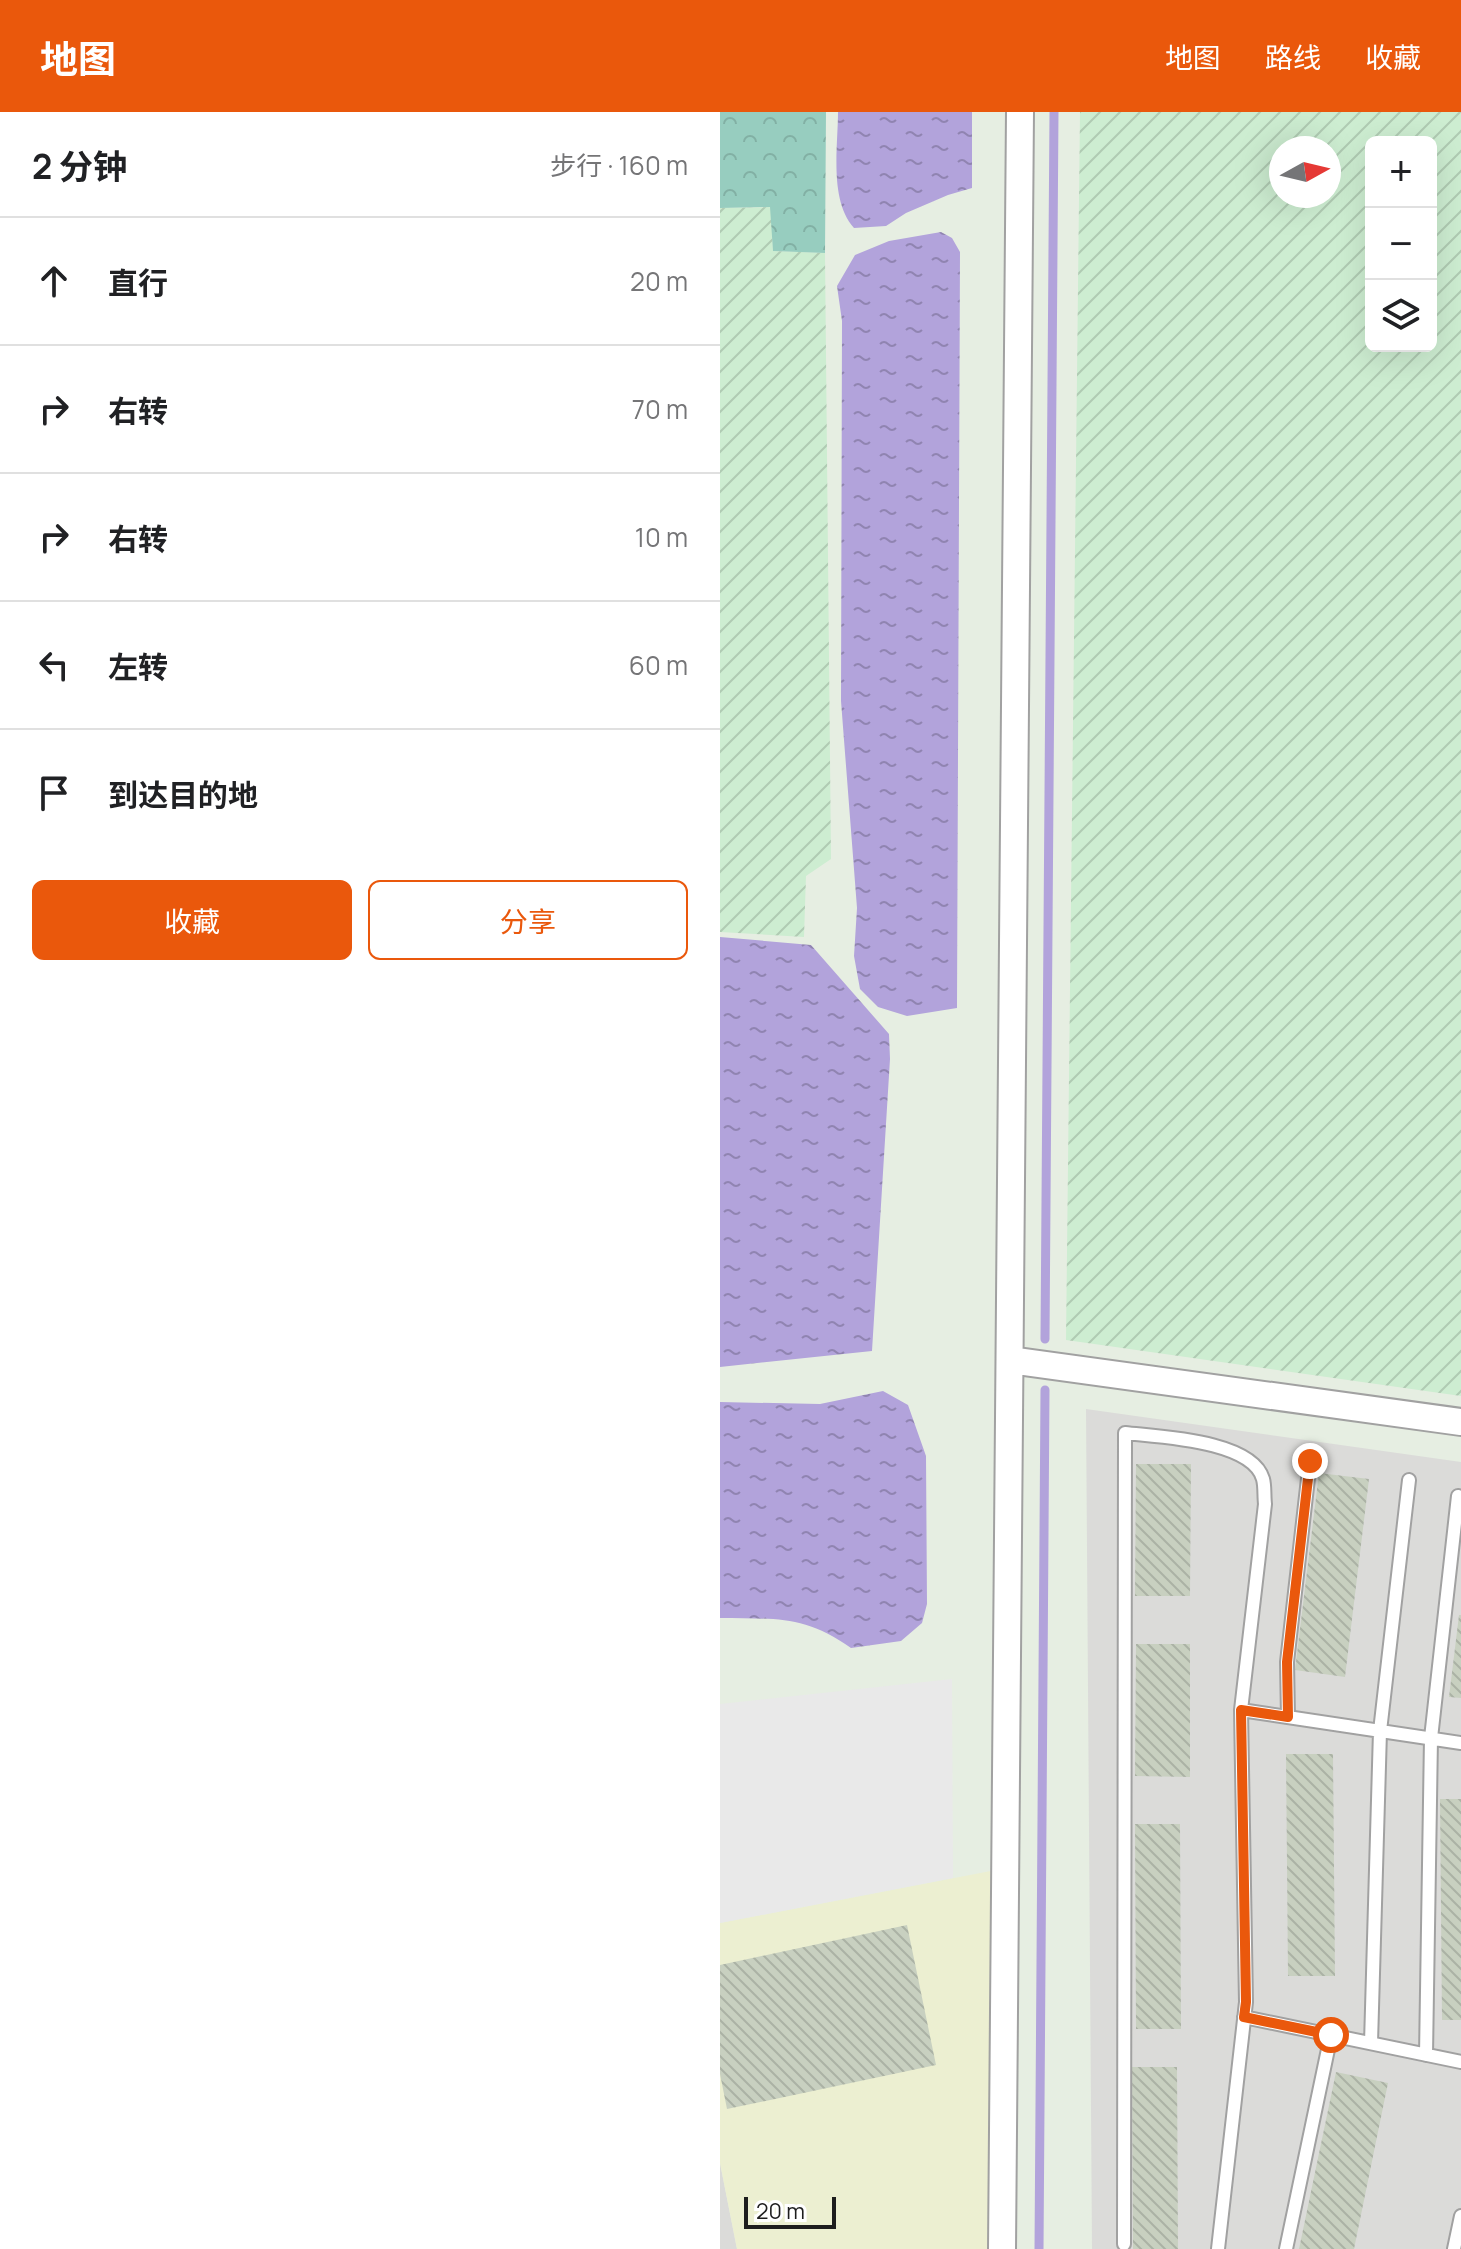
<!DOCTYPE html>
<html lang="zh">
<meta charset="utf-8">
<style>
body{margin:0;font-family:Manrope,"Noto Sans SC",sans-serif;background:#f6f6f6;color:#202124}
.controls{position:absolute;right:24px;top:24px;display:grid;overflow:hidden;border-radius:12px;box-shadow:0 8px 32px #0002}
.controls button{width:72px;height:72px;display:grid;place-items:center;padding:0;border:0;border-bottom:2px solid #e0e0e0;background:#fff;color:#202124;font:40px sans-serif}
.compass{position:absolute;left:549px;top:24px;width:72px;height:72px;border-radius:50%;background:#fff;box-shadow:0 8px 32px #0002;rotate:82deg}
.scale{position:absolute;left:24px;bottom:20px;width:92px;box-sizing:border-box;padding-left:8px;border:4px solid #1d1d1d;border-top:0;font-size:22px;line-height:28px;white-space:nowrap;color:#1d1d1d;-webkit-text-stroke:6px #fff;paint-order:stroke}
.stop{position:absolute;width:24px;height:24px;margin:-18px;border:6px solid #ea580c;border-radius:50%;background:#fff}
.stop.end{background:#ea580c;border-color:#fff;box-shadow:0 2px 8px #0008}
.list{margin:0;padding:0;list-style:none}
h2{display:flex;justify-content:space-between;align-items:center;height:104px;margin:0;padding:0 32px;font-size:34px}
h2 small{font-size:26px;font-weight:400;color:#757577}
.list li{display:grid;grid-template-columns:52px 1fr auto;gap:24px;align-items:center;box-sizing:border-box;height:128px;padding:0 32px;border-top:2px solid #e0e0e0}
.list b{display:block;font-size:30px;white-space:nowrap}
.list em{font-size:26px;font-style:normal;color:#757577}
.actions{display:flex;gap:16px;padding:24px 32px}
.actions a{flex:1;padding:18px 0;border:2px solid #ea580c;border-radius:12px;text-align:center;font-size:28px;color:#ea580c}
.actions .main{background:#ea580c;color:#fff}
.icon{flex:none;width:44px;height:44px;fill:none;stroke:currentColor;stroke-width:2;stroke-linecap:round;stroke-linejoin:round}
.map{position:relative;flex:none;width:741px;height:2137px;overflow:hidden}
header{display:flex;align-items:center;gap:48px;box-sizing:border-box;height:112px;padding:0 40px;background:#ea580c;color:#fff}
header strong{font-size:38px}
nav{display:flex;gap:44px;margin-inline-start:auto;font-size:28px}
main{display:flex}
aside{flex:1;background:#fff}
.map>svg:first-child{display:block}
</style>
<header>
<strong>地图</strong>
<nav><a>地图</a><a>路线</a><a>收藏</a></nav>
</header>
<main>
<aside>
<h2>2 分钟<small>步行 · 160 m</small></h2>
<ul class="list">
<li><svg class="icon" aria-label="ahead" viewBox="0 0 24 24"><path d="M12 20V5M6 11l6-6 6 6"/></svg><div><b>直行</b></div><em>20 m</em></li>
<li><svg class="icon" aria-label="right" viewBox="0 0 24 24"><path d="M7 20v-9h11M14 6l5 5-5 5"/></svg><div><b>右转</b></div><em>70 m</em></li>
<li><svg class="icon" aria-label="right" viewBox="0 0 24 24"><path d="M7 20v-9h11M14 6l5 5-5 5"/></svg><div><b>右转</b></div><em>10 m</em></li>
<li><svg class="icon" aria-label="left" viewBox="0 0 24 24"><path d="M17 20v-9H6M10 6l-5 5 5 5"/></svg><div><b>左转</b></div><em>60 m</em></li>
<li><svg class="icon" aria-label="arrive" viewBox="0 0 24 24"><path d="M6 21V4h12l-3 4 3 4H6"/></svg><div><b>到达目的地</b></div></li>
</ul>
<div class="actions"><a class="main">收藏</a><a>分享</a></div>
</aside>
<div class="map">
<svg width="741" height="2137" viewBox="0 0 741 2137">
<defs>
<pattern id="farmland-furrows" width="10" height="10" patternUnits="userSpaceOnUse" patternTransform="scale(2)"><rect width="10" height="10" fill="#cdedd1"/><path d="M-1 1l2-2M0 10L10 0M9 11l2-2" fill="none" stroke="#b0cbb3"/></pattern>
<pattern id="forest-crowns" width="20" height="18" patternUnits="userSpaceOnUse" patternTransform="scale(2)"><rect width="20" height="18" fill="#97cdbf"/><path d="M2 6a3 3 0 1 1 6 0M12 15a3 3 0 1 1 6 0" fill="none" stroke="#82b0a4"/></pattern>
<pattern id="water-ripples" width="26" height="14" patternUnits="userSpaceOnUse" patternTransform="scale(2)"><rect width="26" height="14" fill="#b2a3db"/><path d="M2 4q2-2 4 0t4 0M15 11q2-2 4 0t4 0" fill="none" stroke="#9084b1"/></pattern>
<pattern id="building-back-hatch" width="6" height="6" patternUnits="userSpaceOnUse" patternTransform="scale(2)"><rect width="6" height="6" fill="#c8d0c0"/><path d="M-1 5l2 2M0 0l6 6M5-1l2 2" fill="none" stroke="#abb2a5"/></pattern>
</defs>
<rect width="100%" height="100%" fill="#e6eee2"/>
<!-- residential -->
<path fill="#dbdbd9" d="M 366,1297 L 741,1350 L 741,2137 L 372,2137 Z
M 0,2051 L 17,2137 L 0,2137 Z"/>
<!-- commercial -->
<path fill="#ecefd1" d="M 276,1758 L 274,2137 L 17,2137 L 0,2051 L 0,1811 Z"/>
<!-- farmland -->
<path fill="url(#farmland-furrows)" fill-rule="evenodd" d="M 360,0 L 741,0 L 741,1284 L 346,1228 ZM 651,30 L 711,30 L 711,234 L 651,234 ZM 561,36 L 609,36 L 609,84 L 561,84 Z
M 51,95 L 53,139 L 105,141 L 111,747 L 86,764 L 84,825 L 0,820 L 0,96 Z"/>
<!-- forest -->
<path fill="url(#forest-crowns)" d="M 0,0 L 106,0 L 105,141 L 53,139 L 50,95 L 0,96 Z"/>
<!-- parking -->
<path fill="#e9e9e9" d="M 232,1567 L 233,1766 L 0,1811 L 0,1592 Z"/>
<!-- water -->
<path fill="url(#water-ripples)" d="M 118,0 L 252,0 L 252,76 L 228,83 L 186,101 L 166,114 L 134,116 C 109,88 118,35 118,0 Z
M 221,120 L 232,126 L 240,140 L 237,896 L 187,904 L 158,895 L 140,877 L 134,844 L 137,796 L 121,589 L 122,209 L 117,174 L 135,143 L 169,129 Z
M 0,825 L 91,833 L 169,922 L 170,947 L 152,1239 L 0,1255 Z
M 163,1279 L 188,1293 L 206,1344 L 207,1492 L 202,1511 L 181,1529 L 131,1536 C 84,1503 55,1507 0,1506 L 0,1290 L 100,1292 Z"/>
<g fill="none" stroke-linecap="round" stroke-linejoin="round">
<!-- stream -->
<path stroke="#b2a3db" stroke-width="9" d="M 325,1227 L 334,0
M 319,2137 L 325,1278"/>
</g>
<!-- building -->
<path fill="url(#building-back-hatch)" d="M 416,1352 L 471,1352 L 470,1484 L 415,1484 Z
M 599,1361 L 649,1367 L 625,1565 L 575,1558 Z
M 739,1503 L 741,1503 L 741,1586 L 729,1585 Z
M 416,1532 L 470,1532 L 470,1665 L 415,1664 Z
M 566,1642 L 613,1642 L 615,1864 L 568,1864 Z
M 720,1687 L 741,1687 L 741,1908 L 722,1908 Z
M 415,1712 L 460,1712 L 461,1917 L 416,1917 Z
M 187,1813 L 216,1953 L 7,1997 L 0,1962 L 0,1853 Z
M 412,1955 L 457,1955 L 458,2137 L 413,2137 Z
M 616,1960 L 668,1971 L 634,2137 L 579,2137 Z"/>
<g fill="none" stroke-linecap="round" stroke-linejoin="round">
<!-- lane casing -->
<g stroke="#a1a1a1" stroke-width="16">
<path id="lane" d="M 521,1598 L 741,1631
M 568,1605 L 567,1550 L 590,1349
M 524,1905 L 741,1950
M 651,1931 L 660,1619 L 689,1368
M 706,1943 L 711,1626 L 738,1384
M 404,2132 L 405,1321 C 439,1325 532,1328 543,1367 C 545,1374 544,1384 545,1392 L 521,1598 L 526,1890 L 498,2137
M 566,2137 L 611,1923
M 734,2137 L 741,2104"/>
</g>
<!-- street casing -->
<g stroke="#a1a1a1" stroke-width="30">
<path id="street" d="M 290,1248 L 741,1310
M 282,2137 L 300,0"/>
</g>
<!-- lane -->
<use href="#lane" stroke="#fff" stroke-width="12"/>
<!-- street -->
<use href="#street" stroke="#fff" stroke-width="26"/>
</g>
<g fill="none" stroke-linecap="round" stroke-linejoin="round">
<!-- route -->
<path stroke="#ea580c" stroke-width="10" d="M 590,1349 L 567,1550 L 568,1605 L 521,1598 L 526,1890 L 524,1905 L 611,1923"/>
</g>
</svg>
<div class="controls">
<button>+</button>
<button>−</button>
<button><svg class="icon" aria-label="layers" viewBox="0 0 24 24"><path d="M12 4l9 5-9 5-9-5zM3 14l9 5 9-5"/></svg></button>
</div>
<svg class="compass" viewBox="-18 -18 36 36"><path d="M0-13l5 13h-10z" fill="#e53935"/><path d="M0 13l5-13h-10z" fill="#757577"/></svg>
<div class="scale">20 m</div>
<div class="stop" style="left:611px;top:1923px"></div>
<div class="stop end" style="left:590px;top:1349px"></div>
</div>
</main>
